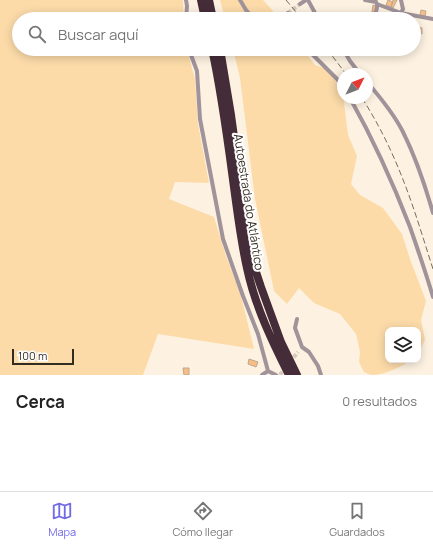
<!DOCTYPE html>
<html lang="es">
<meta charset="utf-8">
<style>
body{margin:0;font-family:Manrope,sans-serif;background:#f6f6f6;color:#222}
.controls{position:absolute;right:12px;bottom:12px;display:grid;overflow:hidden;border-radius:8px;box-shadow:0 2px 10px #0003}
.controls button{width:36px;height:36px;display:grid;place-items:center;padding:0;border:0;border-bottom:1px solid #e0e0e0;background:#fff;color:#222;font:20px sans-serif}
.compass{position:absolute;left:337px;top:68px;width:36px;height:36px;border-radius:50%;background:#fff;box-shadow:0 2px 10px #0003;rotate:48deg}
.scale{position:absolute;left:12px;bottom:10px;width:62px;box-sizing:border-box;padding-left:4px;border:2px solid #332c21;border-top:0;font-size:11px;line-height:14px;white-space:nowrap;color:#332c21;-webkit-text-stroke:3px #fff;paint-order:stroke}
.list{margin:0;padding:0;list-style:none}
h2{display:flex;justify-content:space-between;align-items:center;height:52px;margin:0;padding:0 16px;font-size:17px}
h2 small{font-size:13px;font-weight:400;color:#767676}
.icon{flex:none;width:22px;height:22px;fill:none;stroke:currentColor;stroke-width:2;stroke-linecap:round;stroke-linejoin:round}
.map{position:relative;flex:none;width:433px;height:375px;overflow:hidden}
.search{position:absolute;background:#fff;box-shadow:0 2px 10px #0003;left:12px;right:12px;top:12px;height:44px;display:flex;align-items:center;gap:10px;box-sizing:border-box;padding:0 14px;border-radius:22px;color:#767676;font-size:15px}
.sheet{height:116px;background:#fff}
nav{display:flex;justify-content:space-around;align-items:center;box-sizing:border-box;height:56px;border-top:1px solid #e0e0e0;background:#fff;font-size:11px;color:#767676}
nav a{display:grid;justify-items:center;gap:2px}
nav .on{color:#726ae5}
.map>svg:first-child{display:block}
</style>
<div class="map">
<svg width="433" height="375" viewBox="0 0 433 375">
<rect width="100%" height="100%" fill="#fdf2e1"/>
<!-- green -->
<path fill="#fcdba9" d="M 0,0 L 183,0 L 184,19 L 19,19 L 19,49 L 187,49 L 195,79 L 198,124 L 209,183 L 175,182 L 169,199 L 214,217 L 226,256 L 240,292 L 254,349 L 158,334 L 143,375 L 0,375 Z
M 220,0 L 263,0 L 273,11 L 276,19 L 225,19 Z
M 233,49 L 303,49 L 315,65 L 328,69 L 343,94 L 348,135 L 357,156 L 351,184 L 360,195 L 383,208 L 402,234 L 410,259 L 426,301 L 421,320 L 425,340 L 418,354 L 418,330 L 388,330 L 388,360 L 412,360 C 402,366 385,375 373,375 C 370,375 367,373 364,372 L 359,362 L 360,352 L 356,334 L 340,314 L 314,303 L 299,288 L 287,304 L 274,291 L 255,199 L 240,78 Z"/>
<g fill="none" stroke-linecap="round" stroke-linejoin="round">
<!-- stream -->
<path stroke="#73bbec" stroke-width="1" d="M 291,49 L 292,53"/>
</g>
<!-- building -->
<path fill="#f7bd82" stroke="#bfa791" d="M 388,0 L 393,2 L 391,7 L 386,5 Z
M 393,0 L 397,0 L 393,8 L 391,7 Z
M 373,5 L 376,6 L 375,12 L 372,12 Z
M 421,10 L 426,11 L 425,16 L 420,15 Z
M 416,27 L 422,28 L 422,34 L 415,32 Z
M 249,359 L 258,362 L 256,367 L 248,364 Z
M 183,368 L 189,368 L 189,375 L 184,375 Z"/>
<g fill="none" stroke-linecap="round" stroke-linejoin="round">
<!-- street-tunnel -->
<path stroke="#d5cabb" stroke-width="4" stroke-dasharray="4 2" stroke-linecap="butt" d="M 288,13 L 300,4
M 290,362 L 298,352
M 280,375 L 286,367"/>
<!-- street -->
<path stroke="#a1939a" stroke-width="4" d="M 240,0 L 246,10 L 254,19
M 308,0 L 315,13 L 321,19
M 365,0 L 376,2
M 401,0 L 403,9 L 401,13
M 300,4 L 306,0
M 377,4 L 401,13 L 433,19
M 186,19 L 187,6 L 186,0
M 279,19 L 288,13
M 374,19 C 374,14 378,10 377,5 C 377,3 376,2 375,0
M 189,49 L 191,55 L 197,71 L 200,119 L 223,239 L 243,296 L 258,334 L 268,371
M 307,49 L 337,79 L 343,87
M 343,49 L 350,61 L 360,74
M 367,82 C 380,97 394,114 403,132 C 416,158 425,185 433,213
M 350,98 C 373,139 393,183 410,227 C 418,250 426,273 433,297
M 297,319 L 295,328 L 302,347 L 309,352 L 318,366 L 321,375
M 262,375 L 268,371 L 276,375"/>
<!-- highway -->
<path stroke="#452c39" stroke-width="8" d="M 201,0 L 205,19
M 209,0 L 213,19
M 212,49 C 223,99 229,151 236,202 C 239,224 242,246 247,268 C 255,306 272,341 289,375
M 220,49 L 231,115 L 248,239 L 254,266 L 261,287 L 281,342 L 297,375"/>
<!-- rail -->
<path stroke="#756d60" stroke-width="1" stroke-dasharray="6 3" stroke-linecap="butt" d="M 286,0 L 302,19
M 327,49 L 346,74
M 362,98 C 378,123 391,149 402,177 C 414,207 423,238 433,269"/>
</g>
<g text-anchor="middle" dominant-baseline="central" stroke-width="4" stroke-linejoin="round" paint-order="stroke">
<!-- street labels -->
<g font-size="12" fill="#332c21" stroke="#fff">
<text transform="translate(249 202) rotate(81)">Autoestrada do Atlántico</text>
</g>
</g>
</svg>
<div class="controls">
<button><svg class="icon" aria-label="layers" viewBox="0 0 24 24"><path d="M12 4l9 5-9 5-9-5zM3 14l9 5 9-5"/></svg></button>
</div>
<svg class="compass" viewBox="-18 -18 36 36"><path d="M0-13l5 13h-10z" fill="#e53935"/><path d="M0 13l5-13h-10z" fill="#767676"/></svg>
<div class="scale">100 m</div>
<div class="search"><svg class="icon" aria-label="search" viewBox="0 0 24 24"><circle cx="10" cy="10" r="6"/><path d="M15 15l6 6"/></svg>Buscar aquí</div>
</div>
<section class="sheet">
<h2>Cerca<small>0 resultados</small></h2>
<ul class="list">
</ul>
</section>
<nav>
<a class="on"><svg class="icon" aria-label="map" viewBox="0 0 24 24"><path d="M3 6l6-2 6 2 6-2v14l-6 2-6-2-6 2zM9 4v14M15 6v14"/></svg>Mapa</a>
<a><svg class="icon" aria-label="directions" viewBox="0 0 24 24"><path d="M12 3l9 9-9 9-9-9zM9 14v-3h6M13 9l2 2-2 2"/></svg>Cómo llegar</a>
<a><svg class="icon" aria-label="saved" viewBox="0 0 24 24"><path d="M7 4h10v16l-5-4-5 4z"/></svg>Guardados</a>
</nav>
